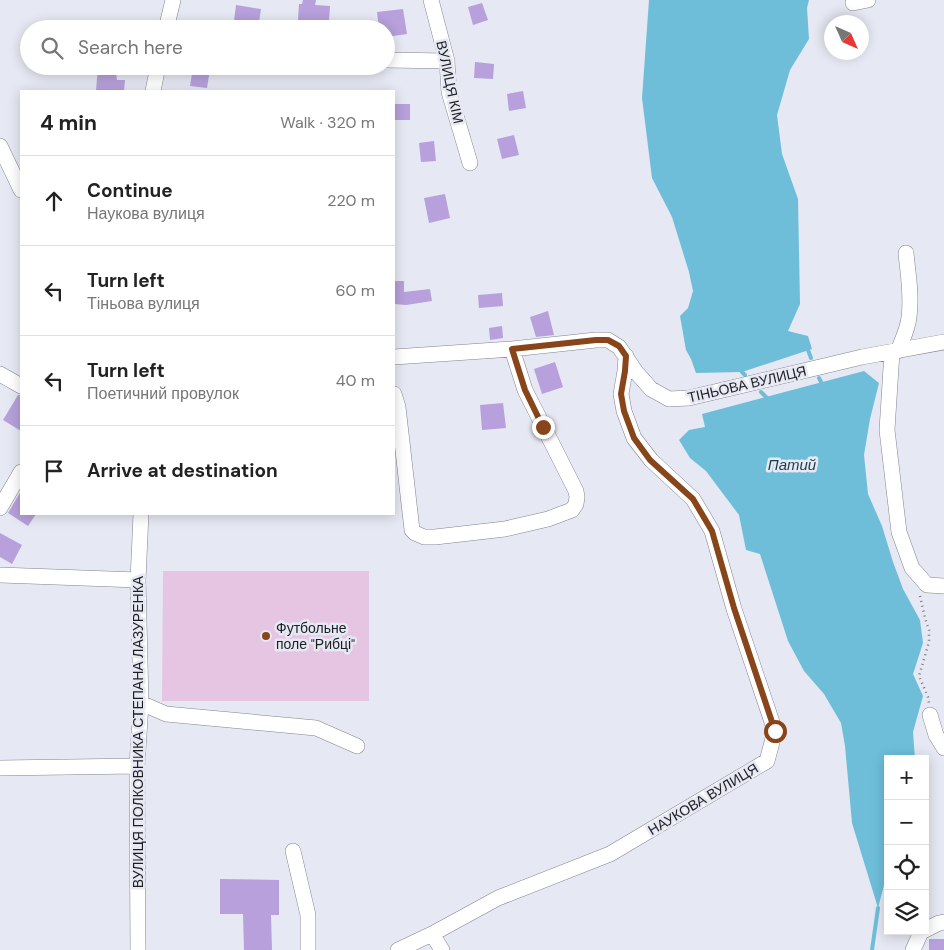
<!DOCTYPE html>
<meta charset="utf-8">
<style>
body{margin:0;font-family:"DM Sans",sans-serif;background:#f2f2f2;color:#222}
.controls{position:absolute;right:15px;bottom:15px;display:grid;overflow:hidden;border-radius:0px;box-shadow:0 2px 12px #0003}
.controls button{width:45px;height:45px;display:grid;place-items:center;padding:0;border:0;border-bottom:1px solid #e0e0e0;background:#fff;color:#222;font:25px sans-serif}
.compass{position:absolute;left:824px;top:15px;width:45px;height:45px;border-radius:50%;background:#fff;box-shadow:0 2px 12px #0003;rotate:135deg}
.stop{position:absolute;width:15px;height:15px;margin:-11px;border:4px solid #89451a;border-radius:50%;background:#fff}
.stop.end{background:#89451a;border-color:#fff;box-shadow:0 1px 5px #0008}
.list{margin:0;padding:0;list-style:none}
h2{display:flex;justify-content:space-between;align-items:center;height:65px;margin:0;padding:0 20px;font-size:21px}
h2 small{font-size:16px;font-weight:400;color:#767676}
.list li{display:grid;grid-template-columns:32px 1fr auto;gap:15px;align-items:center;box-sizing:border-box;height:90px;padding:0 20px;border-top:1px solid #e0e0e0}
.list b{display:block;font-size:19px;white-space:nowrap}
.list p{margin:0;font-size:16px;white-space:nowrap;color:#767676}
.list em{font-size:16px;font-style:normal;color:#767676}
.icon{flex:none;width:28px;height:28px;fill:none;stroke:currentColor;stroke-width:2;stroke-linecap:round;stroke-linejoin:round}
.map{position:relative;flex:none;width:944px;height:950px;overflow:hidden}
.search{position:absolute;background:#fff;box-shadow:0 2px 12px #0003;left:20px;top:20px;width:375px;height:55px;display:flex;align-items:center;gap:12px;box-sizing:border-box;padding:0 18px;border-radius:28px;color:#767676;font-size:19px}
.panel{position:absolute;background:#fff;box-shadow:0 2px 12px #0003;left:20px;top:90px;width:375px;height:425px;border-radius:0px}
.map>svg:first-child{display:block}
</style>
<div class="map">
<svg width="944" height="950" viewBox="0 0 944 950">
<rect width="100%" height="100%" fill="#e6e8f3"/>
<!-- green -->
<path fill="#e6c5e2" d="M 163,571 L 369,571 L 369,701 L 162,701 Z"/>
<!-- water -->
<path fill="#6ebeda" d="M 649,0 L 809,0 L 807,8 L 809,39 L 790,70 L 777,115 L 782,154 L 798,199 L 800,304 L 788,331 L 808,336 L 812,349 L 742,372 L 696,373 L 691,359 L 686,350 L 680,316 L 688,308 L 693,291 L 689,272 L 672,217 L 652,178 L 642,98 Z
M 864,371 L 879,383 L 870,419 L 864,455 L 868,494 L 882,526 L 893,562 L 903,589 L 920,620 L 923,643 L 913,674 L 923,696 L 913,732 L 915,759 L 888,759 L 888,870 L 878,908 L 852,823 L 845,746 L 841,723 L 824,694 L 804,671 L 788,641 L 760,554 L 746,550 L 739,515 L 706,471 L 690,458 L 679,440 L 689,430 L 705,427 L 702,414 Z"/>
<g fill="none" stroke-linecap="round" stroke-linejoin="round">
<!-- stream -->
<path stroke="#6ebeda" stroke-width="4" d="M 808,350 L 811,358
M 742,372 L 745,375
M 819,378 L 821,382
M 761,392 L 766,397
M 872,950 L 878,908"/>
</g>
<!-- building -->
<path fill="#b7a0db" d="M 303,0 L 316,0 L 315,5 L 330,6 L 329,21 L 298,20 L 299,4 L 302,4 Z
M 482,3 L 488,20 L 473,25 L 468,7 Z
M 236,5 L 261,9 L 258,29 L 233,29 Z
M 403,9 L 407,34 L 386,37 L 386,29 L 379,29 L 377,12 Z
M 475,62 L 494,64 L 493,79 L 474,78 Z
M 98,66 L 115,66 L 117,80 L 125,80 L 124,91 L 96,91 Z
M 193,67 L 210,69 L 207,88 L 190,86 Z
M 523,91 L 526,108 L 509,111 L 507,94 Z
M 394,104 L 410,104 L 410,120 L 394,120 Z
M 514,135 L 519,155 L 502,159 L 497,139 Z
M 434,141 L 436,161 L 421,162 L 419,143 Z
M 445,194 L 450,218 L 429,223 L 424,198 Z
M 394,281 L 404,281 L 404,292 L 430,289 L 432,301 L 406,305 L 394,304 Z
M 502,293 L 503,306 L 479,308 L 478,295 Z
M 548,311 L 554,335 L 536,337 L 530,317 Z
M 502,326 L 503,338 L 490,340 L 489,328 Z
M 555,362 L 563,387 L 542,394 L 534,369 Z
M 18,395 L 21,395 L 21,431 L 3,420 Z
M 503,403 L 506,428 L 482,430 L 480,405 Z
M 21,491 L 21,514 L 36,514 L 28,526 L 8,513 Z
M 0,533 L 22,545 L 12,564 L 0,557 Z
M 220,879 L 279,880 L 279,915 L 271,915 L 272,950 L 244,950 L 243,914 L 220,914 Z
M 929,939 L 944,939 L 944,950 L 929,950 Z"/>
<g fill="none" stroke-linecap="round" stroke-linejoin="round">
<!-- minor casing -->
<g stroke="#82848e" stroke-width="16">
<path id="minor" d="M 431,0 L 447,61 L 449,92 L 470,163
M 853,3 L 868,0
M 166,29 L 173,0
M 386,60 L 447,61
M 153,91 L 158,66
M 0,146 L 21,190
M 898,351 C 902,340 908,329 909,317 C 912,296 908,274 906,253
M 892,352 L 887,430 L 899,532 L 912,568 L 927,585 L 944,586
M 394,357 L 512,349 L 596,340 L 608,340 L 619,347 L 636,372 L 651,389 L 669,399 L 689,398 L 862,357 L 944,342
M 0,374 L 21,386
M 394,394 L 398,407 L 412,530 L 415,533 L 424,537 L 435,537 L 505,529 L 548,519 L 572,510 L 576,504 L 577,497 L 576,491 L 525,390 L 512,349
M 0,508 L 21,472
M 0,575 L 138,580
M 141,703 L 166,714 L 316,728 L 357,746
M 930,715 L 936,735 L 944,748
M 0,768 L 137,766
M 293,851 L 308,915 L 308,950
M 925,930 L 939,923 L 944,922
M 432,934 L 442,950
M 138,950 L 137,766 L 141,703 L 138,580 L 141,514
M 398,950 L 432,934 L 498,898 L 610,854 L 767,761 L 775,731 L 734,609 L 712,531 L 693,499 L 651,460 L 634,438 L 624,411 L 621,394 L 625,371 L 626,356
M 913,950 L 921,932 L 923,931"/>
</g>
<!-- path -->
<path stroke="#787a81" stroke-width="2.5" stroke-dasharray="1 4" stroke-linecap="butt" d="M 920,596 L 925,618 L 929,630 L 929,642 L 919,676 L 928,697 L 929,703"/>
<!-- minor -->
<use href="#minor" stroke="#fff" stroke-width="15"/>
</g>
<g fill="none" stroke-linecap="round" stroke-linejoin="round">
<!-- route -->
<path stroke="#89451a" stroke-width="6" d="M 543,427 L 525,390 L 512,349 L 596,340 L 608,340 L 619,346 L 626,356 L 625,371 L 621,394 L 624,411 L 634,438 L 650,460 L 693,499 L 712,531 L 734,608 L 775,731"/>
</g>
<!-- markers -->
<circle fill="#89451a" stroke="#e6e8f3" stroke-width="2" cx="266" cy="636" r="5"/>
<g text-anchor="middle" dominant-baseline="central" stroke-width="5" stroke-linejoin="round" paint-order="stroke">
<!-- street labels -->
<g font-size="14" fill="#1d1e22" stroke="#e6e8f3">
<text transform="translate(450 82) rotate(78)">ВУЛИЦЯ КІМ</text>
<text transform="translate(747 384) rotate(-13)">ТІНЬОВА ВУЛИЦЯ</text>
<text transform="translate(138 732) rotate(-90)">ВУЛИЦЯ ПОЛКОВНИКА СТЕПАНА ЛАЗУРЕНКА</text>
<text transform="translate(703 799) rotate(-31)">НАУКОВА ВУЛИЦЯ</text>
</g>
<!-- poi labels -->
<g font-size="14" fill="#1d1e22" stroke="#e6e8f3" text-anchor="start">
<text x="276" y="628">Футбольне<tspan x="276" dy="16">поле "Рибці"</tspan></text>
</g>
<!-- water labels -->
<g font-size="15" font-style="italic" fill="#193e4b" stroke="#e6e8f3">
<text x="792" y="465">Патий</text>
</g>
</g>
</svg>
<div class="controls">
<button>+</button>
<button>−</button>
<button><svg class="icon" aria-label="locate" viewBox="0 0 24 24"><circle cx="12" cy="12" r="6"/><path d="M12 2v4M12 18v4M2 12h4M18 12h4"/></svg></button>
<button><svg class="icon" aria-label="layers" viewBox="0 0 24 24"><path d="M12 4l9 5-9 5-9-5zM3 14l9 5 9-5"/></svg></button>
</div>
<svg class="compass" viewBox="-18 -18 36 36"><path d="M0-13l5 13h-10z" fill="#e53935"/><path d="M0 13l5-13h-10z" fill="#767676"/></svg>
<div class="stop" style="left:775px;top:731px"></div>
<div class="stop end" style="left:543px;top:427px"></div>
<div class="search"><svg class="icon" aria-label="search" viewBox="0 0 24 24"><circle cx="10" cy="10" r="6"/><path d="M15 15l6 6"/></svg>Search here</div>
<section class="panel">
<h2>4 min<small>Walk · 320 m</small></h2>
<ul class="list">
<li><svg class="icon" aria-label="ahead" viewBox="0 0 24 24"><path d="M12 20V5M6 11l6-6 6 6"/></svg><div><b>Continue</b><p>Наукова вулиця</p></div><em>220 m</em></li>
<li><svg class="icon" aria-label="left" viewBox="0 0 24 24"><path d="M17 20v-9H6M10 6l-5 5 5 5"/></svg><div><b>Turn left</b><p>Тіньова вулиця</p></div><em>60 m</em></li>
<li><svg class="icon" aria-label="left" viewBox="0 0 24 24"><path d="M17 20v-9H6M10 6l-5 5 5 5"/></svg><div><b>Turn left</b><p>Поетичний провулок</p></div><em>40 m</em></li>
<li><svg class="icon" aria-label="arrive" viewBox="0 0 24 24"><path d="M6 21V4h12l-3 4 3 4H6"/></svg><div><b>Arrive at destination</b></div></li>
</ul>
</section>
</div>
